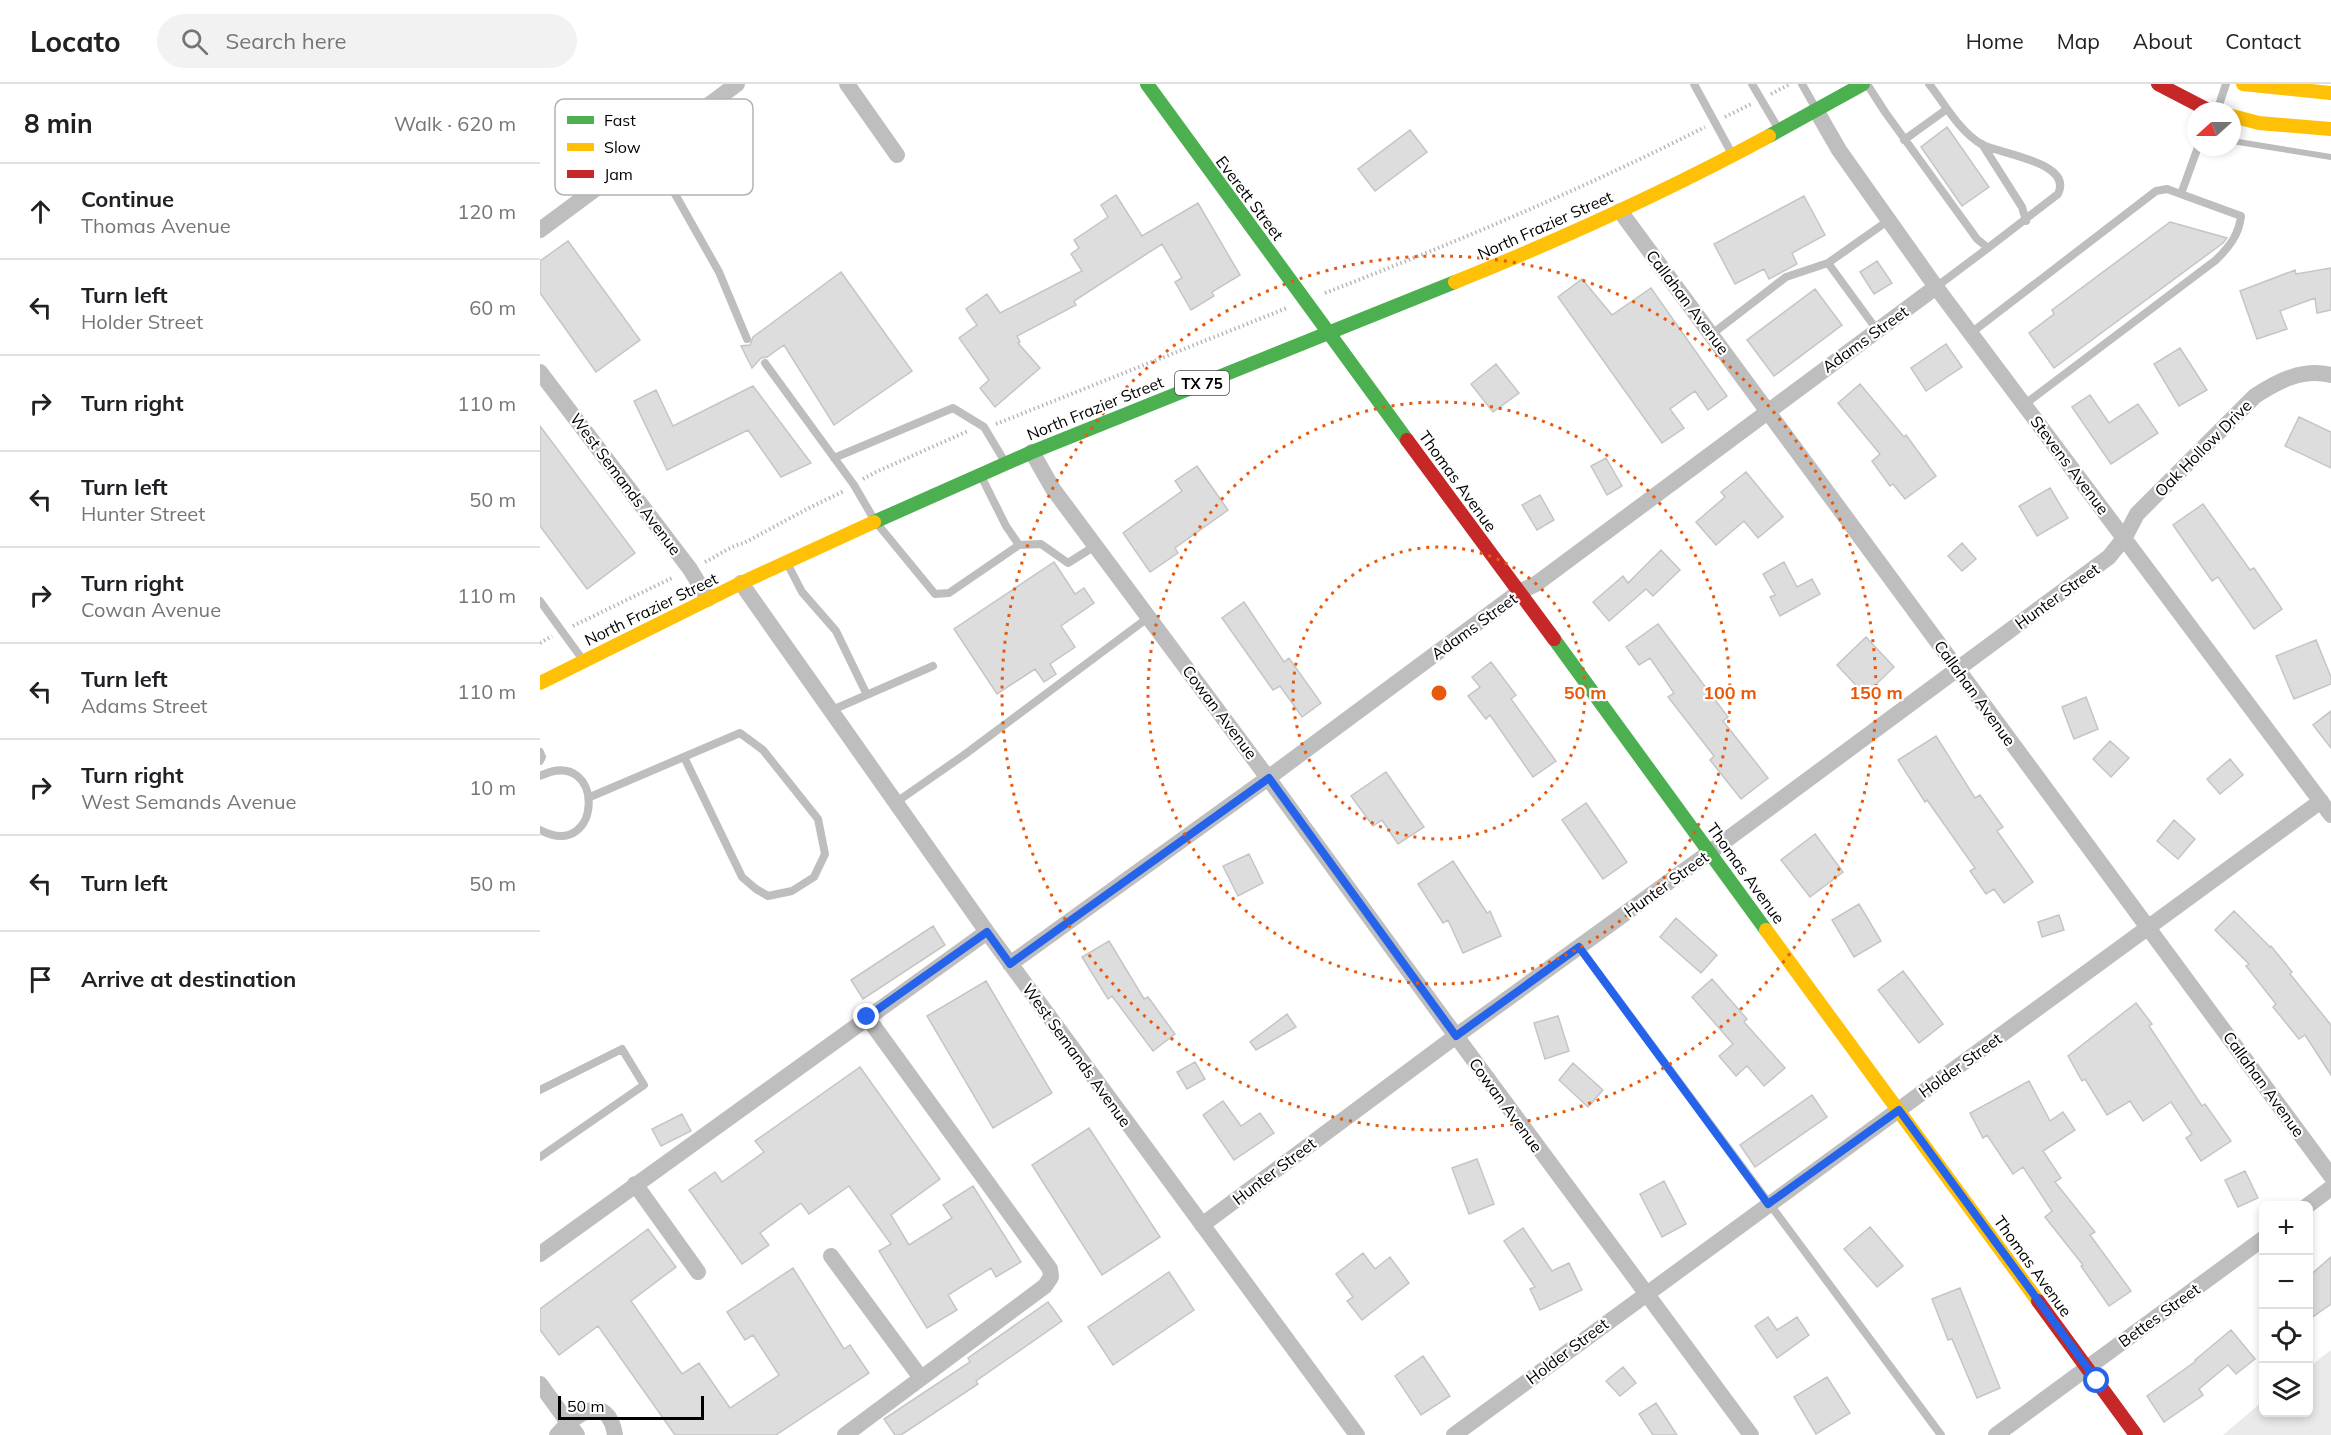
<!DOCTYPE html>
<meta charset="utf-8">
<style>
body{margin:0;font-family:Mulish,sans-serif;background:#f2f2f2;color:#202124}
.controls{position:absolute;right:18px;bottom:18px;display:grid;overflow:hidden;border-radius:9px;box-shadow:0 3px 9px #0003}
.controls button{width:54px;height:54px;display:grid;place-items:center;padding:0;border:0;border-bottom:2px solid #e0e0e0;background:#fff;color:#202124;font:30px sans-serif}
.compass{position:absolute;left:1647px;top:18px;width:54px;height:54px;border-radius:50%;background:#fff;box-shadow:0 3px 9px #0003;rotate:249deg}
.scale{position:absolute;left:18px;bottom:15px;width:146px;box-sizing:border-box;padding-left:6px;border:3px solid #000;border-top:0;font-size:16px;line-height:21px;white-space:nowrap;color:#000;-webkit-text-stroke:4px #fff;paint-order:stroke}
.stop{position:absolute;width:18px;height:18px;margin:-14px;border:4px solid #2563eb;border-radius:50%;background:#fff}
.stop.end{background:#2563eb;border-color:#fff;box-shadow:0 2px 6px #0008}
.list{margin:0;padding:0;list-style:none}
h2{display:flex;justify-content:space-between;align-items:center;height:78px;margin:0;padding:0 24px;font-size:26px}
h2 small{font-size:20px;font-weight:400;color:#757577}
.list li{display:grid;grid-template-columns:39px 1fr auto;gap:18px;align-items:center;box-sizing:border-box;height:96px;padding:0 24px;border-top:2px solid #e0e0e0}
.list b{display:block;font-size:22px;white-space:nowrap}
.list p{margin:0;font-size:20px;white-space:nowrap;color:#757577}
.list em{font-size:20px;font-style:normal;color:#757577}
.icon{flex:none;width:33px;height:33px;fill:none;stroke:currentColor;stroke-width:2;stroke-linecap:round;stroke-linejoin:round}
.map{position:relative;flex:none;width:1791px;height:1351px;overflow:hidden}
header{display:flex;align-items:center;gap:36px;box-sizing:border-box;height:84px;padding:0 30px;background:#fff;border-bottom:2px solid #e0e0e0}
header strong{font-size:28px}
nav{display:flex;gap:33px;margin-inline-start:auto;font-size:21px}
.search{width:420px;height:54px;background:#f2f2f2;display:flex;align-items:center;gap:15px;box-sizing:border-box;padding:0 21px;border-radius:33px;color:#757577;font-size:22px}
main{display:flex}
aside{flex:1;background:#fff}
.map>svg:first-child{display:block}
</style>
<header>
<strong>Locato</strong>
<div class="search"><svg class="icon" aria-label="search" viewBox="0 0 24 24"><circle cx="10" cy="10" r="6"/><path d="M15 15l6 6"/></svg>Search here</div>
<nav><a>Home</a><a>Map</a><a>About</a><a>Contact</a></nav>
</header>
<main>
<aside>
<h2>8 min<small>Walk · 620 m</small></h2>
<ul class="list">
<li><svg class="icon" aria-label="ahead" viewBox="0 0 24 24"><path d="M12 20V5M6 11l6-6 6 6"/></svg><div><b>Continue</b><p>Thomas Avenue</p></div><em>120 m</em></li>
<li><svg class="icon" aria-label="left" viewBox="0 0 24 24"><path d="M17 20v-9H6M10 6l-5 5 5 5"/></svg><div><b>Turn left</b><p>Holder Street</p></div><em>60 m</em></li>
<li><svg class="icon" aria-label="right" viewBox="0 0 24 24"><path d="M7 20v-9h11M14 6l5 5-5 5"/></svg><div><b>Turn right</b></div><em>110 m</em></li>
<li><svg class="icon" aria-label="left" viewBox="0 0 24 24"><path d="M17 20v-9H6M10 6l-5 5 5 5"/></svg><div><b>Turn left</b><p>Hunter Street</p></div><em>50 m</em></li>
<li><svg class="icon" aria-label="right" viewBox="0 0 24 24"><path d="M7 20v-9h11M14 6l5 5-5 5"/></svg><div><b>Turn right</b><p>Cowan Avenue</p></div><em>110 m</em></li>
<li><svg class="icon" aria-label="left" viewBox="0 0 24 24"><path d="M17 20v-9H6M10 6l-5 5 5 5"/></svg><div><b>Turn left</b><p>Adams Street</p></div><em>110 m</em></li>
<li><svg class="icon" aria-label="right" viewBox="0 0 24 24"><path d="M7 20v-9h11M14 6l5 5-5 5"/></svg><div><b>Turn right</b><p>West Semands Avenue</p></div><em>10 m</em></li>
<li><svg class="icon" aria-label="left" viewBox="0 0 24 24"><path d="M17 20v-9H6M10 6l-5 5 5 5"/></svg><div><b>Turn left</b></div><em>50 m</em></li>
<li><svg class="icon" aria-label="arrive" viewBox="0 0 24 24"><path d="M6 21V4h12l-3 4 3 4H6"/></svg><div><b>Arrive at destination</b></div></li>
</ul>
</aside>
<div class="map">
<svg width="1791" height="1351" viewBox="0 0 1791 1351">
<rect width="100%" height="100%" fill="#fff"/>
<!-- green -->
<path fill="#eaeaea" d="M 1791,1266 L 1791,1351 L 1683,1351 L 1723,1317 L 1724,1328 L 1768,1328 L 1769,1283 Z"/>
<g fill="none" stroke-linecap="round" stroke-linejoin="round">
<!-- stream -->
<path stroke="#bcbcbc" stroke-width="6" d="M 1692,57 L 1791,73"/>
</g>
<!-- building -->
<path fill="#ddd" stroke="#c5c5c5" stroke-width="1.5" d="M 1407,43 L 1449,103 L 1422,122 L 1381,63 Z
M 870,46 L 887,68 L 835,107 L 818,85 Z
M 576,111 L 602,152 L 658,119 L 700,191 L 672,208 L 674,212 L 651,226 L 635,198 L 642,194 L 622,160 L 534,217 L 536,221 L 477,252 L 480,258 L 478,259 L 500,284 L 455,323 L 440,304 L 449,296 L 419,254 L 437,241 L 426,225 L 447,210 L 460,229 L 542,187 L 531,170 L 539,164 L 534,156 L 568,133 L 561,121 Z
M 1264,112 L 1285,151 L 1252,169 L 1257,180 L 1229,195 L 1224,185 L 1195,200 L 1174,160 Z
M 1630,138 L 1687,154 L 1683,159 L 1514,284 L 1489,249 L 1514,230 L 1512,226 Z
M 28,157 L 100,256 L 56,288 L 0,209 L 0,177 Z
M 1337,177 L 1352,199 L 1334,210 L 1320,188 Z
M 1791,184 L 1791,226 L 1777,229 L 1775,214 L 1740,227 L 1747,245 L 1717,255 L 1700,207 L 1755,186 L 1756,190 Z
M 301,188 L 372,287 L 294,341 L 244,261 L 227,273 L 221,274 L 212,284 L 201,262 L 210,261 L 213,253 Z
M 1042,195 L 1072,231 L 1111,204 L 1187,312 L 1168,326 L 1155,307 L 1130,325 L 1144,344 L 1122,359 L 1018,213 Z
M 1275,205 L 1302,241 L 1234,292 L 1207,256 Z
M 1406,260 L 1422,283 L 1386,307 L 1371,284 Z
M 1640,264 L 1667,306 L 1639,322 L 1614,280 Z
M 956,280 L 979,309 L 953,328 L 931,300 Z
M 1320,300 L 1364,353 L 1366,351 L 1396,392 L 1365,415 L 1353,400 L 1350,402 L 1332,377 L 1340,370 L 1298,319 Z
M 213,302 L 271,379 L 241,393 L 208,346 L 127,386 L 94,317 L 116,306 L 133,342 Z
M 1550,311 L 1569,339 L 1598,320 L 1618,349 L 1571,380 L 1532,323 Z
M 1759,333 L 1791,348 L 1791,384 L 1745,362 Z
M 0,342 L 95,469 L 47,505 L 0,442 Z
M 1066,374 L 1082,402 L 1067,411 L 1051,382 Z
M 657,382 L 688,426 L 635,464 L 638,469 L 610,488 L 583,449 L 642,407 L 635,397 Z
M 1206,388 L 1243,433 L 1218,454 L 1204,437 L 1176,461 L 1156,438 L 1185,413 L 1181,408 Z
M 1510,404 L 1528,434 L 1497,452 L 1479,422 Z
M 1000,411 L 1014,436 L 997,446 L 982,421 Z
M 1663,420 L 1710,486 L 1714,484 L 1742,525 L 1714,545 L 1678,493 L 1672,497 L 1633,441 Z
M 1422,459 L 1436,475 L 1422,487 L 1408,472 Z
M 1121,466 L 1140,486 L 1113,512 L 1106,505 L 1069,537 L 1053,518 L 1083,492 L 1088,499 Z
M 514,478 L 535,510 L 544,504 L 554,519 L 521,542 L 535,563 L 510,580 L 516,590 L 504,598 L 495,585 L 457,610 L 414,545 Z
M 1244,478 L 1257,503 L 1272,495 L 1280,510 L 1240,532 L 1230,513 L 1235,511 L 1223,490 Z
M 704,518 L 744,578 L 749,574 L 781,619 L 762,633 L 740,602 L 733,606 L 682,534 Z
M 1118,540 L 1188,633 L 1183,637 L 1228,694 L 1201,715 L 1170,676 L 1174,672 L 1128,613 L 1134,609 L 1110,574 L 1099,581 L 1086,563 Z
M 1326,553 L 1354,583 L 1325,611 L 1297,581 Z
M 1776,556 L 1791,593 L 1791,600 L 1754,615 L 1736,572 Z
M 951,578 L 976,611 L 971,615 L 1016,677 L 993,693 L 950,631 L 946,635 L 928,612 L 940,603 L 932,593 Z
M 1546,613 L 1558,645 L 1534,655 L 1522,623 Z
M 1791,627 L 1791,664 L 1773,641 Z
M 1396,652 L 1435,714 L 1440,711 L 1463,743 L 1457,747 L 1493,798 L 1464,819 L 1454,805 L 1446,810 L 1430,787 L 1435,784 L 1387,716 L 1385,718 L 1358,676 Z
M 1570,657 L 1589,674 L 1571,693 L 1553,675 Z
M 1690,675 L 1703,691 L 1680,710 L 1667,695 Z
M 846,688 L 884,743 L 858,760 L 842,736 L 833,742 L 811,712 Z
M 1046,719 L 1087,778 L 1063,795 L 1022,736 Z
M 1634,736 L 1655,755 L 1638,775 L 1617,757 Z
M 1275,750 L 1303,788 L 1270,813 L 1241,776 Z
M 709,770 L 723,799 L 698,812 L 683,782 Z
M 913,777 L 947,829 L 950,827 L 961,852 L 923,869 L 908,836 L 903,839 L 878,800 Z
M 1319,820 L 1341,857 L 1314,873 L 1292,836 Z
M 1694,827 L 1730,863 L 1731,862 L 1752,888 L 1750,890 L 1791,941 L 1791,991 L 1765,951 L 1759,955 L 1733,923 L 1736,920 L 1706,882 L 1709,880 L 1675,846 Z
M 1519,831 L 1524,846 L 1502,853 L 1498,838 Z
M 1136,834 L 1177,871 L 1161,889 L 1120,853 Z
M 393,842 L 405,861 L 323,915 L 311,896 Z
M 569,857 L 604,915 L 608,913 L 635,950 L 613,967 L 572,912 L 568,915 L 542,873 Z
M 1363,887 L 1403,940 L 1379,959 L 1338,906 Z
M 1172,895 L 1207,935 L 1204,938 L 1245,984 L 1224,1002 L 1207,982 L 1196,992 L 1179,972 L 1193,960 L 1152,913 Z
M 446,897 L 512,1009 L 453,1044 L 387,932 Z
M 1596,919 L 1612,940 L 1609,942 L 1662,1022 L 1665,1020 L 1691,1057 L 1661,1077 L 1646,1054 L 1652,1050 L 1631,1018 L 1603,1037 L 1590,1017 L 1567,1031 L 1545,995 L 1542,997 L 1528,972 Z
M 747,930 L 756,943 L 716,966 L 710,958 Z
M 1018,932 L 1029,967 L 1005,975 L 994,939 Z
M 655,978 L 665,995 L 647,1005 L 637,988 Z
M 1033,979 L 1063,1006 L 1048,1023 L 1019,996 Z
M 320,983 L 400,1095 L 351,1131 L 369,1161 L 412,1134 L 403,1121 L 433,1102 L 481,1178 L 456,1193 L 451,1184 L 408,1211 L 417,1226 L 387,1244 L 339,1167 L 351,1160 L 309,1102 L 269,1130 L 261,1119 L 220,1149 L 229,1161 L 202,1180 L 149,1106 L 175,1088 L 182,1098 L 224,1068 L 215,1057 Z
M 1489,997 L 1510,1037 L 1523,1028 L 1535,1046 L 1503,1067 L 1521,1094 L 1515,1098 L 1555,1148 L 1550,1151 L 1591,1207 L 1569,1222 L 1541,1182 L 1543,1181 L 1505,1133 L 1512,1127 L 1483,1083 L 1473,1090 L 1447,1051 L 1443,1054 L 1430,1029 Z
M 1272,1011 L 1287,1033 L 1215,1083 L 1200,1061 Z
M 683,1017 L 701,1042 L 720,1029 L 734,1049 L 694,1076 L 663,1031 Z
M 142,1030 L 151,1047 L 121,1062 L 112,1045 Z
M 549,1044 L 620,1153 L 562,1191 L 492,1081 Z
M 937,1075 L 954,1120 L 929,1130 L 912,1084 Z
M 1705,1087 L 1718,1114 L 1698,1123 L 1685,1096 Z
M 1124,1097 L 1146,1140 L 1122,1153 L 1100,1110 Z
M 1330,1143 L 1363,1182 L 1337,1203 L 1304,1165 Z
M 983,1144 L 1012,1187 L 1029,1179 L 1042,1206 L 1000,1226 L 990,1205 L 995,1203 L 964,1157 Z
M 108,1145 L 136,1183 L 91,1217 L 142,1290 L 159,1279 L 190,1324 L 239,1291 L 213,1251 L 205,1256 L 187,1228 L 253,1184 L 304,1265 L 310,1261 L 329,1289 L 236,1351 L 135,1351 L 58,1242 L 19,1271 L 0,1246 L 0,1225 Z
M 823,1169 L 835,1185 L 850,1173 L 869,1199 L 822,1236 L 807,1217 L 813,1213 L 796,1190 Z
M 1791,1173 L 1791,1220 L 1768,1236 L 1768,1193 Z
M 629,1188 L 654,1226 L 573,1281 L 548,1243 Z
M 1420,1204 L 1460,1304 L 1437,1314 L 1412,1255 L 1408,1256 L 1392,1215 Z
M 508,1218 L 522,1237 L 436,1297 L 438,1300 L 361,1351 L 355,1351 L 344,1335 L 430,1278 L 428,1274 Z
M 1228,1233 L 1237,1246 L 1257,1233 L 1269,1251 L 1237,1274 L 1215,1242 Z
M 1691,1246 L 1715,1275 L 1696,1290 L 1688,1281 L 1659,1305 L 1663,1311 L 1624,1338 L 1607,1312 L 1656,1277 L 1655,1276 Z
M 883,1272 L 910,1312 L 881,1331 L 855,1292 Z
M 1083,1283 L 1096,1299 L 1080,1312 L 1066,1297 Z
M 1287,1293 L 1310,1329 L 1276,1350 L 1254,1313 Z
M 1116,1319 L 1137,1351 L 1113,1351 L 1099,1330 Z"/>
<g fill="none" stroke-linecap="round" stroke-linejoin="round">
<!-- path -->
<path stroke="#b8b8b8" stroke-width="4" stroke-dasharray="1.5 3" stroke-linecap="butt" d="M 1231,10 L 1250,0
M 1185,33 L 1211,20
M 785,209 C 914,159 1041,106 1165,43
M 456,340 L 747,224
M 323,395 L 336,388 L 428,347
M 165,478 C 178,472 190,462 204,459 L 267,425 L 304,407
M 33,542 L 134,493
M 0,559 L 12,552"/>
<!-- lane -->
<path stroke="#bebebe" stroke-width="8" d="M 1154,0 L 1191,68
M 1212,0 L 1238,44
M 1262,0 L 1275,23
M 1327,0 L 1345,28 L 1437,155 L 1448,164 L 1518,110 C 1534,78 1459,70 1441,60 C 1419,47 1405,20 1389,0
M 1677,27 L 1686,0
M 1364,56 L 1407,25
M 1442,60 L 1482,123 L 1486,137
M 104,69 L 131,103 L 179,188 L 207,255
M 1641,110 L 1658,63
M 1288,179 L 1337,246
M 1396,203 L 1448,164
M 1431,249 L 1616,107 L 1627,105 L 1701,132 C 1699,151 1689,163 1676,176 L 1485,320
M 1172,250 L 1246,193 L 1288,179 L 1349,136
M 225,279 L 314,401 L 335,437 L 395,510 L 409,509 L 479,461 L 466,442 L 441,392
M 294,374 L 413,324 L 444,343 L 465,378
M 479,461 L 501,460 L 528,479 L 555,462
M 248,481 L 262,508 L 296,547 L 327,611
M 0,517 L 43,576
M 290,627 L 393,582
M 0,668 L 2,673 L 0,677
M 0,692 C 66,660 64,779 0,746
M 50,713 C 100,692 150,670 200,649 L 223,666 L 278,735 L 285,770 L 274,793 L 252,807 L 228,812 L 216,805 L 202,793 L 144,673
M 355,719 L 424,671 L 609,533
M 1039,863 L 1401,1351
M 0,1006 L 82,965 L 104,1001 L 0,1073"/>
<!-- street -->
<path stroke="#bebebe" stroke-width="16" d="M 307,0 L 357,71
M 1276,26 L 1299,66 L 1396,203 L 1791,731
M 1080,127 L 1791,1092
M 0,146 L 197,0
M 0,288 L 150,485 L 168,515
M 492,368 L 513,405 L 728,694 L 916,952 L 1211,1351
M 201,499 L 447,848 L 817,1351
M 470,880 L 728,694 L 979,508 L 996,500 L 1396,203
M 95,1100 L 158,1188
M 1767,1122 L 1791,1104
M 662,1141 L 916,952 L 1170,768 L 1569,473 L 1585,453 L 1597,430 L 1715,312 C 1738,297 1763,284 1791,291
M 0,1170 L 447,848
M 291,1172 L 381,1294
M 0,1300 L 37,1351
M 17,1351 C 34,1330 68,1307 75,1351
M 305,1351 L 505,1202 L 511,1193 L 510,1185 L 327,933
M 914,1351 L 1781,717
M 1456,1351 L 1724,1154"/>
<!-- fast -->
<path stroke="#4caf50" stroke-width="14" d="M 607,0 L 867,356
M 1229,52 L 1323,0
M 334,438 L 492,368 L 915,198
M 1014,555 L 1226,846"/>
<!-- slow -->
<path stroke="#ffc107" stroke-width="14" d="M 1703,0 L 1791,9
M 1692,32 L 1719,39 L 1791,45
M 915,198 C 1022,155 1127,107 1229,52
M 0,599 L 201,499 L 334,438
M 1226,846 L 1498,1217"/>
<!-- jam -->
<path stroke="#c62828" stroke-width="14" d="M 1618,0 L 1670,27
M 867,356 L 1014,555
M 1498,1217 L 1596,1351"/>
</g>
<g fill="none" stroke-linecap="round" stroke-linejoin="round">
<!-- route -->
<path stroke="#2563eb" stroke-width="8" d="M 327,933 L 447,848 L 470,880 L 729,694 L 916,952 L 1039,863 L 1228,1120 L 1359,1026 L 1557,1297"/>
</g>
<!-- distance rings -->
<g fill="none" stroke="#e8590c" stroke-width="3" stroke-dasharray="3 6">
<circle cx="899" cy="609" r="146"/>
<circle cx="899" cy="609" r="291"/>
<circle cx="899" cy="609" r="437"/>
</g>
<g text-anchor="middle" dominant-baseline="central" stroke-width="4.5" stroke-linejoin="round" paint-order="stroke">
<!-- shield labels -->
<rect fill="#fff" stroke="#4c4c4c" stroke-width="1.5" x="635" y="287" width="54" height="24" rx="4.5"/>
<g font-size="15" font-weight="bold" fill="#000">
<text x="662" y="299">TX 75</text>
</g>
<!-- street labels -->
<g font-size="16" fill="#000" stroke="#fff">
<text transform="translate(710 114) rotate(53)">Everett Street</text>
<text transform="translate(1005 141) rotate(-24)">North Frazier Street</text>
<text transform="translate(1148 218) rotate(53)">Callahan Avenue</text>
<text transform="translate(1325 255) rotate(-36)">Adams Street</text>
<text transform="translate(555 324) rotate(-22)">North Frazier Street</text>
<text transform="translate(1663 364) rotate(-45)">Oak Hollow Drive</text>
<text transform="translate(1530 381) rotate(53)">Stevens Avenue</text>
<text transform="translate(918 397) rotate(54)">Thomas Avenue</text>
<text transform="translate(86 400) rotate(53)">West Semands Avenue</text>
<text transform="translate(1517 512) rotate(-36)">Hunter Street</text>
<text transform="translate(111 525) rotate(-26)">North Frazier Street</text>
<text transform="translate(934 542) rotate(-36)">Adams Street</text>
<text transform="translate(1435 609) rotate(54)">Callahan Avenue</text>
<text transform="translate(680 628) rotate(53)">Cowan Avenue</text>
<text transform="translate(1206 789) rotate(54)">Thomas Avenue</text>
<text transform="translate(1126 800) rotate(-36)">Hunter Street</text>
<text transform="translate(537 971) rotate(54)">West Semands Avenue</text>
<text transform="translate(1420 981) rotate(-36)">Holder Street</text>
<text transform="translate(1724 1000) rotate(54)">Callahan Avenue</text>
<text transform="translate(966 1021) rotate(54)">Cowan Avenue</text>
<text transform="translate(734 1087) rotate(-37)">Hunter Street</text>
<text transform="translate(1493 1182) rotate(54)">Thomas Avenue</text>
<text transform="translate(1619 1231) rotate(-36)">Bettes Street</text>
<text transform="translate(1027 1267) rotate(-37)">Holder Street</text>
</g>
</g>
<!-- legend -->
<rect x="15" y="15" width="198" height="96" rx="9" fill="#fff" stroke="#b2b2b2" stroke-width="1.5"/>
<rect x="27" y="32" width="27" height="8" fill="#4caf50"/>
<rect x="27" y="59" width="27" height="8" fill="#ffc107"/>
<rect x="27" y="86" width="27" height="8" fill="#c62828"/>
<g font-size="16" fill="#000">
<text x="64" y="42">Fast</text>
<text x="64" y="69">Slow</text>
<text x="64" y="96">Jam</text>
</g>
<circle cx="899" cy="609" r="9" fill="#e8590c" stroke="#fff" stroke-width="3"/>
<g font-size="18" text-anchor="middle" font-weight="bold" fill="#e8590c" stroke="#fff" stroke-width="4.5" stroke-linejoin="round" paint-order="stroke">
<text x="1045" y="615">50 m</text>
<text x="1190" y="615">100 m</text>
<text x="1336" y="615">150 m</text>
</g>
</svg>
<div class="controls">
<button>+</button>
<button>−</button>
<button><svg class="icon" aria-label="locate" viewBox="0 0 24 24"><circle cx="12" cy="12" r="6"/><path d="M12 2v4M12 18v4M2 12h4M18 12h4"/></svg></button>
<button><svg class="icon" aria-label="layers" viewBox="0 0 24 24"><path d="M12 4l9 5-9 5-9-5zM3 14l9 5 9-5"/></svg></button>
</div>
<svg class="compass" viewBox="-18 -18 36 36"><path d="M0-13l5 13h-10z" fill="#e53935"/><path d="M0 13l5-13h-10z" fill="#757577"/></svg>
<div class="scale">50 m</div>
<div class="stop" style="left:1557px;top:1297px"></div>
<div class="stop end" style="left:327px;top:933px"></div>
</div>
</main>
